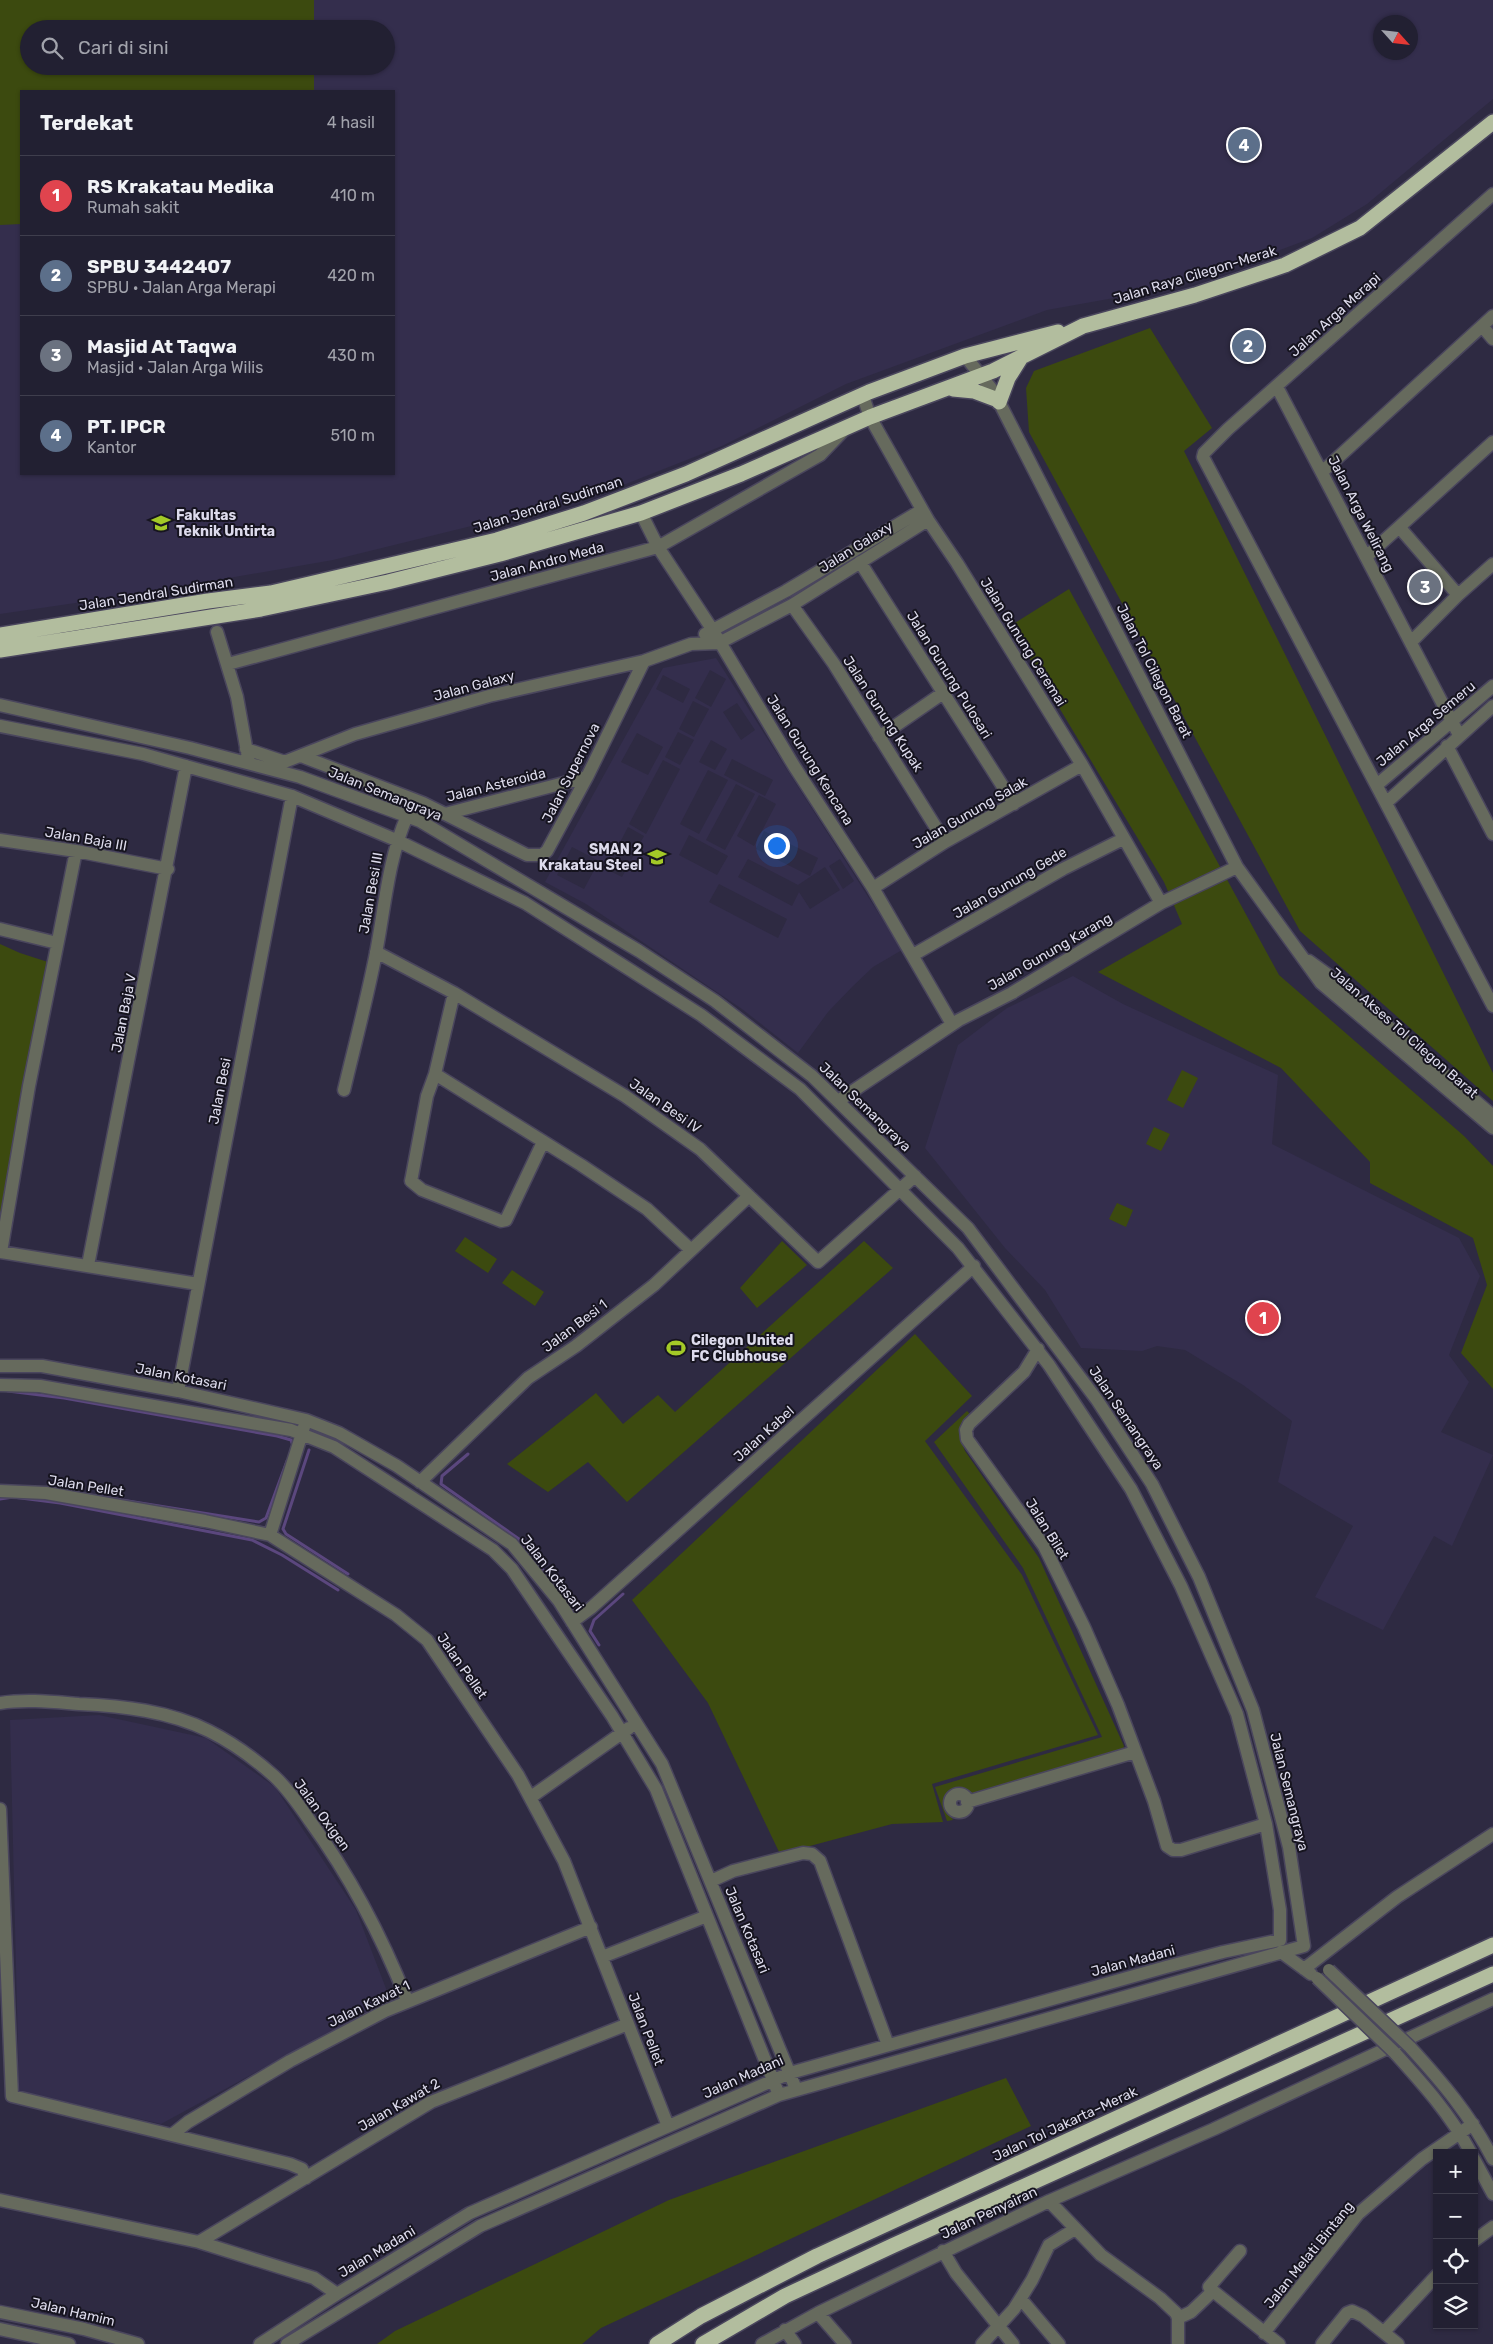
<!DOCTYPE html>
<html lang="id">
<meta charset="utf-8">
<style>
body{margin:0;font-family:Rubik,sans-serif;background:#2e2d3e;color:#f1f3f6}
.controls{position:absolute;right:15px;bottom:15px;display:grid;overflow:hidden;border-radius:0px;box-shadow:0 1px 4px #0004}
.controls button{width:45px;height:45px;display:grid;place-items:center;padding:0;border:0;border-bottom:1px solid #3f3e4d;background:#222032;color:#f1f3f6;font:25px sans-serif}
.compass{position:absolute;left:1373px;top:15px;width:45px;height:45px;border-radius:50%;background:#222032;box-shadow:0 1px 4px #0004;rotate:117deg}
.you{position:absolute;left:776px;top:845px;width:18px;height:18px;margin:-12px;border:4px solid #fff;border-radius:50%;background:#1a73e8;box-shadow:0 0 0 8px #1a73e833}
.badge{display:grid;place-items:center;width:32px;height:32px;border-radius:50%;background:#a3c927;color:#fff;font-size:16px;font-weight:700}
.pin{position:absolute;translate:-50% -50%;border:2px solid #fff;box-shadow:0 1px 5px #0006}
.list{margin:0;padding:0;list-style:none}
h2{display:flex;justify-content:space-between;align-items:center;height:65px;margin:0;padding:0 20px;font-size:21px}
h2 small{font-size:16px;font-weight:400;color:#a2a3ac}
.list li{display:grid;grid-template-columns:32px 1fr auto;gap:15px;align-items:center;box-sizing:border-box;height:80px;padding:0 20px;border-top:1px solid #3f3e4d}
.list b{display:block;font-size:19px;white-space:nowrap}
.list p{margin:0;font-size:16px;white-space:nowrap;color:#a2a3ac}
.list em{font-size:16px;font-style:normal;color:#a2a3ac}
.icon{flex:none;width:28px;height:28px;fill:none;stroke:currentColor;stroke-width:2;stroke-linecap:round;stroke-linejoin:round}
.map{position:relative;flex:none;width:1493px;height:2344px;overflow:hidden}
.search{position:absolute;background:#222032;box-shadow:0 1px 4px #0004;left:20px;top:20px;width:375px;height:55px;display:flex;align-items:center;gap:12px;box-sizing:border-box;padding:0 18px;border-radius:28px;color:#a2a3ac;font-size:19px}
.panel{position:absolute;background:#222032;box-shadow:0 1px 4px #0004;left:20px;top:90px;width:375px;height:385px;border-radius:0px}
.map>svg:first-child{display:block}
</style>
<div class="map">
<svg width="1493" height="2344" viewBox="0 0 1493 2344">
<rect width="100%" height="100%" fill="#2e2a42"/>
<!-- built -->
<path fill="#342e4d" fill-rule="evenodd" d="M 0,0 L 1493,0 L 1493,99 L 1367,204 L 1312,238 L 1261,257 L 1142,293 L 1047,310 L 846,384 L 722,446 L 598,495 L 333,560 L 137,594 L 0,614 ZM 1380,22 L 1410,22 L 1410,52 L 1380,52 ZM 29,29 L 386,29 L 386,66 L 29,66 ZM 21,91 L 394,91 L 394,474 L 21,474 Z
M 716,658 L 902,950 L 873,967 L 853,986 L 828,1012 L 798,1053 L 742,1009 L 586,904 L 545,882 L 663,668 ZM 710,670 L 726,679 L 711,707 L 695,698 ZM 663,675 L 690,689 L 683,703 L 656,689 ZM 693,701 L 709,709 L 694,737 L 679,729 ZM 737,703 L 755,730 L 741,740 L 723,712 ZM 678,732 L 694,740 L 680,765 L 665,757 ZM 637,733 L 663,747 L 648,775 L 621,762 ZM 711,740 L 727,749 L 715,770 L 699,762 ZM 732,759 L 773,780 L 765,796 L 724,775 ZM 663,760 L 680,769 L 646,834 L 629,824 ZM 708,770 L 728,780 L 699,834 L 680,824 ZM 736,784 L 755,794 L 725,850 L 706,840 ZM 759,795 L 776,804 L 754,846 L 737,836 ZM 628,827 L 644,836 L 622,877 L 606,869 ZM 764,831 L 818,858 L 810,876 L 756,849 ZM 689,835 L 728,856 L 717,875 L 679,855 ZM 572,847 L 599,861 L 584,889 L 557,875 ZM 748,859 L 798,885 L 825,867 L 840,890 L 810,909 L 799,892 L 792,906 L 738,877 ZM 840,859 L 854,881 L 843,889 L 829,866 ZM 719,884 L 787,919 L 778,938 L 709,902 Z
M 1073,976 L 1123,1004 L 1278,1075 L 1272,1144 L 1459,1238 L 1480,1276 L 1449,1355 L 1469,1382 L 1441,1432 L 1493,1455 L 1452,1546 L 1434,1536 L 1383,1630 L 1315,1597 L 1353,1526 L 1278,1482 L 1292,1421 L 1243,1385 L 1185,1350 L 1157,1346 L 1142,1351 L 1081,1348 L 1045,1290 L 1005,1248 L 925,1148 L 958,1045 L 1007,1008 Z
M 99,1715 L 206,1738 L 275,1787 L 356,1910 L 390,1999 L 161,2124 L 19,2091 L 10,1720 Z"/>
<!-- green -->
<path fill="#3c4a0f" d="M 0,0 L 314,0 L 314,29 L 29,29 L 29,66 L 314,66 L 314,91 L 21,91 L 21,224 L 0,225 Z
M 1150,328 L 1212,428 L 1184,451 L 1493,1073 L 1493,1101 L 1300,931 L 1029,432 L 1026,388 L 1034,371 Z
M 1069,589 L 1279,975 L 1464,1136 L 1493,1166 L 1493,1389 L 1461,1353 L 1487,1285 L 1473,1238 L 1370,1183 L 1370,1162 L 1281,1068 L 1098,972 L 1182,924 L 1164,882 L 1010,626 Z
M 0,944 L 20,953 L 51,963 L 0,1215 Z
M 1182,1070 L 1198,1078 L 1183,1108 L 1167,1100 Z
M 1154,1127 L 1170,1134 L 1161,1151 L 1146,1144 Z
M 1117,1203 L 1133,1210 L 1126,1227 L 1109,1219 Z
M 465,1237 L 497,1259 L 488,1273 L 455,1251 Z
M 782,1241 L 807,1265 L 757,1308 L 740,1288 Z
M 864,1241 L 893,1268 L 627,1502 L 588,1462 L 548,1492 L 507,1464 L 596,1393 L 623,1424 L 658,1395 L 675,1412 Z
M 512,1270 L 544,1292 L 535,1306 L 502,1283 Z
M 915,1334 L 972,1396 L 925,1441 L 1022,1575 L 1098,1735 L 932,1784 L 943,1822 L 892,1824 L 780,1854 L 708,1703 L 632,1600 Z
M 967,1411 L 972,1416 C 960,1428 959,1435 965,1451 L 1039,1558 L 1124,1746 L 1122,1752 L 965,1799 L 962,1796 L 951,1799 L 947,1810 L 953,1820 L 947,1821 L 935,1787 L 1102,1737 L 1023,1568 L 934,1442 Z
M 1006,2078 L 1031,2126 L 601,2328 L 582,2344 L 377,2344 L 395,2331 L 669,2200 Z"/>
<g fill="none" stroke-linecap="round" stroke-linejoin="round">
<!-- stream -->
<path stroke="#5b477e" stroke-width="3" d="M 8,1391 L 64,1398 L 277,1436 L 291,1440 L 293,1446
M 309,1450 L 283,1529 L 286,1534 L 348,1574
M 468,1454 L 442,1476 L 441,1484 L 519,1539 L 570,1605 L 575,1609 L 583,1608
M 103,1497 L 259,1522 L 266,1518 L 287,1461
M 0,1499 L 13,1497 L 60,1503 L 252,1540 L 282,1555 L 338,1590
M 599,1645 L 590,1631 L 594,1620 L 623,1594"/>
<!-- minor casing -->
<g stroke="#4a465d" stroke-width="15">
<path id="minor" d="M 1493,194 L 1228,429 L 1204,453 L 1203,457 L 1493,1006
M 1482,326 L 1493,339
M 965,356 L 994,392 L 1237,867 L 1321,983 L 1493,1128
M 1277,387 L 1459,735
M 863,396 L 870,417 L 928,520 L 957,563 L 1082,765 L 1161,903
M 1322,472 L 1493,316
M 641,513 L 658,547 L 712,629 L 794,766 L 873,888 L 952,1024
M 1400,528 L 1458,595
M 1366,557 L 1493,442
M 860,562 L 1014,804
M 792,605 L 834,664 L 945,842
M 217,632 L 237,697 L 249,763
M 705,634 L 786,591 L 922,510
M 1411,642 L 1458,595 L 1493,564
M 228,664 L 658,547 L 820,455 L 843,431
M 0,705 L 190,748 L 300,777 L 420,821 L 639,951 L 715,1001 L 812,1076 L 968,1228 L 1097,1400 L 1152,1484 L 1199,1577 L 1253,1710 L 1289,1847 L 1304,1946
M 0,726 L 143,754 L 292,796 L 396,840 L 525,903 L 701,1015 L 800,1089 L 958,1248 L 1049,1365 L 1131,1489 L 1181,1586 L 1237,1714 L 1266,1824 L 1280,1910 L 1280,1940 L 1223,1952 L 1166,1967 L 790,2073 L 470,2213 L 337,2294 L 260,2344
M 879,737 L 943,693
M 1447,746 L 1493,834
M 246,749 L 285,762
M 301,756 L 423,803 L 527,855 L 542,855 L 547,851 L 587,777 L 644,661
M 269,768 L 355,734 L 489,696 L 644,661 L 691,644 L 719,643 L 792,605 L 928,520
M 1378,784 L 1493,686
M 1387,802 L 1493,706
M 445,814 L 587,777
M 0,840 L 76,851 L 168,869
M 873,888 L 945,842 L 1082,765
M 0,929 L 57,943
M 376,952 L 454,993 L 625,1096 L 700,1149 L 818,1262 L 915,1176
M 913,955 L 1063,869 L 1123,839
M 1309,961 L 1327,974 L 1493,1116
M 454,993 L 435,1074 L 581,1165 L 647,1209 L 690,1249
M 435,1074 L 427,1096 L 412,1176 L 411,1181 L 422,1190 L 501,1221 L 506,1220 L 543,1142
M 344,1090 C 355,1044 367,999 376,953 C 385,906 388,860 407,816
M 838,1101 L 959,1020 L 1012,993 L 1161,903 L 1237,867
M 0,1252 L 198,1284
M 1,1252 L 29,1086 L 76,851
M 88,1265 L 186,766
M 1038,1349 L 1024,1372 L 969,1424 L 966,1430 L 967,1439 L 1044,1546 L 1084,1627 L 1118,1705 L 1154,1801 L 1167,1846 L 1173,1850 L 1181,1850 L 1266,1824
M 0,1366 L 42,1366 L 178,1391 L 306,1420 L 339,1433 L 397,1466 L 512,1544 L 559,1601 L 662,1764 L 796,2089
M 0,1385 L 40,1386 L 291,1430 L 334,1447 L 493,1550 L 512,1569 L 612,1716 L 656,1789 L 779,2095
M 178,1391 L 292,796
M 420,1482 L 528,1378 L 576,1346 L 654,1285 L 749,1196
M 0,1491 L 46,1493 L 205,1521 L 270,1535 L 396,1615 L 427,1640 L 518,1775 L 564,1861 L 668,2126
M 270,1535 L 304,1427
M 572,1622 L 591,1608 L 974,1266
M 0,1703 C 26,1699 53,1702 79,1704 C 123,1706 169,1711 209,1731 C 231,1742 256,1760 274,1776 C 288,1789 299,1805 310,1821 C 350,1876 382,1937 407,2000
M950 1803a9 9 0 1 1 18 0a9 9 0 1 1-18 0Z
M 531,1797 L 629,1728
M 967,1802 L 1135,1752
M 0,1809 L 12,2096 L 290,2164 L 302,2169 L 306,2178
M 711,1881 L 733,1871 L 803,1853 L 812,1854 L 820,1861 L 888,2045
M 1281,1952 L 1311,1974
M 602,1957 L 707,1916
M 1304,1969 L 1397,1897 L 1493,1834
M 1410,2047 C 1443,2083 1470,2115 1493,2159
M 1395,2053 C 1423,2084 1451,2115 1471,2153
M 173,2134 L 188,2122 L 290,2061 L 385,2011 L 591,1927
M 1474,2159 L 1493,2194
M 0,2200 L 199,2242 L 314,2278 L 337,2294
M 1049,2201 L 1214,2129 L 1493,1999
M 1474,2241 L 1493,2227
M 199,2242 L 431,2102 L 628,2024
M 943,2251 L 956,2273 L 1013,2344
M 1213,2291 L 1209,2287 L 1240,2251
M 1021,2299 L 1059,2344
M 0,2312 L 84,2329 L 138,2344
M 818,2313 L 845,2344
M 1178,2318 L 1191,2312 L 1213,2291 L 1279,2344
M 0,2329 L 69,2344
M 785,2330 L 795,2344
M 1384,2332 L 1437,2275
M 1264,2333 L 1358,2214 L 1422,2159 L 1473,2124
M 287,2344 L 480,2226 L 779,2095 L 1304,1946
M 762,2344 L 818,2313 L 1049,2201 L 1101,2255 L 1160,2298 L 1176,2313 L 1178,2318 L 1178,2344
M 982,2344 L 1014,2309 L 1032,2280 L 1049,2245 L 1075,2229
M 1322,2344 L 1347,2313 L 1352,2311 L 1363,2316 L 1398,2344"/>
</g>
<!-- highway casing -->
<g stroke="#4a465d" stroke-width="18">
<path id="highway" d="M 953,389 L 974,391 L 998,400
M 999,402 L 1008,378 L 1020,359
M 0,635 L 208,601 L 271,593 L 497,540 L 584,513 L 686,474 L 869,392 L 965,356 L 1058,332
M 0,650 L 261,609 L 388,582 L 500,554 L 641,513 L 741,474 L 870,417 L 993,371 L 1083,326 L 1195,295 L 1285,265 L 1360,228 L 1493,122
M 657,2344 L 701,2316 L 817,2256 L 1493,1945
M 703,2344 L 785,2296 L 892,2246 L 1493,1974"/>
</g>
<!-- minor -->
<use href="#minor" stroke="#666a5d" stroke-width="12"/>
<!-- highway -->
<use href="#highway" stroke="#b2bd9e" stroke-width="15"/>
<!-- minor-bridge casing -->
<g stroke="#4a465d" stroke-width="15" stroke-linecap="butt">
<path id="minor-bridge" d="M 1329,1970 L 1410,2047
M 1317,1978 L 1395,2053"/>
</g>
<!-- minor-bridge -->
<use href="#minor-bridge" stroke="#666a5d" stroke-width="12"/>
</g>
<!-- icons -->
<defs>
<g id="university-bare" transform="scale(1.5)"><path d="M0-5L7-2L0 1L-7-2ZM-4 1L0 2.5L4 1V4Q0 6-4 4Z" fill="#a3c927" stroke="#16141f" stroke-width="2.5" paint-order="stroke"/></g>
<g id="school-bare" transform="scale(1.5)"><path d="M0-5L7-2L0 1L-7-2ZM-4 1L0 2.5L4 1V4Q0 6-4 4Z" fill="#a3c927" stroke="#16141f" stroke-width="2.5" paint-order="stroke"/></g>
<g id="stadium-bare" transform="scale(1.5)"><path d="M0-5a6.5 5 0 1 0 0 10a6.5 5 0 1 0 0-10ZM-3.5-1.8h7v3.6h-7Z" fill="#a3c927" stroke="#16141f" stroke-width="2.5" paint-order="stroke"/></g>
</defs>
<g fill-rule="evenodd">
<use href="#university-bare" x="161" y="523"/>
<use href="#school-bare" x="657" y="857"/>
<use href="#stadium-bare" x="676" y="1348"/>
</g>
<g text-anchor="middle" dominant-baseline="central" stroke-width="4" stroke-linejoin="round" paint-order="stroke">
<!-- street labels -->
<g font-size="14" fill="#dddbec" stroke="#16141f">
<text transform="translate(1195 275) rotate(-17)">Jalan Raya Cilegon-Merak</text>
<text transform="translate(1335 315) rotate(-42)">Jalan Arga Merapi</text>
<text transform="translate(548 505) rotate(-18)">Jalan Jendral Sudirman</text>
<text transform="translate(1361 514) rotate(63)">Jalan Arga Welirang</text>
<text transform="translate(856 547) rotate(-32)">Jalan Galaxy</text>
<text transform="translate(547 562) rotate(-15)">Jalan Andro Meda</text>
<text transform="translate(156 594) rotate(-9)">Jalan Jendral Sudirman</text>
<text transform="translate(1023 642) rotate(58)">Jalan Gunung Ceremai</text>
<text transform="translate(1154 671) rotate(63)">Jalan Tol Cilegon Barat</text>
<text transform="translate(949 675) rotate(58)">Jalan Gunung Pulosari</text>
<text transform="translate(474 686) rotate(-15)">Jalan Galaxy</text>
<text transform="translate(883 714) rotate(57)">Jalan Gunung Kupak</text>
<text transform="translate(1426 724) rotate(-40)">Jalan Arga Semeru</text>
<text transform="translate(810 760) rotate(58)">Jalan Gunung Kencana</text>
<text transform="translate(571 773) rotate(-63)">Jalan Supernova</text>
<text transform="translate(496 785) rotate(-14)">Jalan Asteroida</text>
<text transform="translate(385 794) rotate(22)">Jalan Semangraya</text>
<text transform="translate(970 813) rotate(-30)">Jalan Gunung Salak</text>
<text transform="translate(86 839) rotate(10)">Jalan Baja III</text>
<text transform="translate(1010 883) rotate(-30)">Jalan Gunung Gede</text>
<text transform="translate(371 893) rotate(-80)">Jalan Besi III</text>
<text transform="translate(1050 952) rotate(-30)">Jalan Gunung Karang</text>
<text transform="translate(124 1013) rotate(-79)">Jalan Baja V</text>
<text transform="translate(1404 1033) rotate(41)">Jalan Akses Tol Cilegon Barat</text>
<text transform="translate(220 1091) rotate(-79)">Jalan Besi</text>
<text transform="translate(665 1106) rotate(35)">Jalan Besi IV</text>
<text transform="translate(865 1107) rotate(44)">Jalan Semangraya</text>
<text transform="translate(575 1326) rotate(-37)">Jalan Besi 1</text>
<text transform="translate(181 1377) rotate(11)">Jalan Kotasari</text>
<text transform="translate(1126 1418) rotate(56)">Jalan Semangraya</text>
<text transform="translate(764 1434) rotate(-42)">Jalan Kabel</text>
<text transform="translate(86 1486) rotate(9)">Jalan Pellet</text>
<text transform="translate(1047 1529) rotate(58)">Jalan Bilet</text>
<text transform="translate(552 1573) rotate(52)">Jalan Kotasari</text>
<text transform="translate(462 1666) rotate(55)">Jalan Pellet</text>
<text transform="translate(1289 1792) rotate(76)">Jalan Semangraya</text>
<text transform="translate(322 1815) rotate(54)">Jalan Oxigen</text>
<text transform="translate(747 1930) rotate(67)">Jalan Kotasari</text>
<text transform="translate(1133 1961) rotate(-15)">Jalan Madani</text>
<text transform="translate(369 2004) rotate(-26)">Jalan Kawat 1</text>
<text transform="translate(646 2029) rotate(69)">Jalan Pellet</text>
<text transform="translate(743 2077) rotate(-24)">Jalan Madani</text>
<text transform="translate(399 2105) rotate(-30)">Jalan Kawat 2</text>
<text transform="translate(1065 2124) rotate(-25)">Jalan Tol Jakarta–Merak</text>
<text transform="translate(989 2213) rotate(-25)">Jalan Penyairan</text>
<text transform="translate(377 2252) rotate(-31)">Jalan Madani</text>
<text transform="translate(1309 2255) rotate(-51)">Jalan Melati Bintang</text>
<text transform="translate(73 2312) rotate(13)">Jalan Hamim</text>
</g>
<!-- poi labels -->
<g font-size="14" font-weight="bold" fill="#dddbec" stroke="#16141f" text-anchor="start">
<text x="176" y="515">Fakultas<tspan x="176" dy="16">Teknik Untirta</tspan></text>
<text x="642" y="849" text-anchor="end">SMAN 2<tspan x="642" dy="16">Krakatau Steel</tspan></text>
<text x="691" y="1340">Cilegon United<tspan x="691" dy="16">FC Clubhouse</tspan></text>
</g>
</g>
</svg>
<div class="controls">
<button>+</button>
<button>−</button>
<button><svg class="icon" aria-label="locate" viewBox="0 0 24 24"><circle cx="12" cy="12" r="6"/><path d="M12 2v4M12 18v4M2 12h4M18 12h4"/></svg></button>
<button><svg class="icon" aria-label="layers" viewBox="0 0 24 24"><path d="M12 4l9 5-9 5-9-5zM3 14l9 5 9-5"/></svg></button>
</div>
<svg class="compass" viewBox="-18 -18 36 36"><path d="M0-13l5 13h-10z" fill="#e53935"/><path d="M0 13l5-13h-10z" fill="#a2a3ac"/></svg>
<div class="you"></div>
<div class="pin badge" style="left:1263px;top:1318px;background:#e0444e">1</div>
<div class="pin badge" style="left:1248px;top:346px;background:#5c6f8a">2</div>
<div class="pin badge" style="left:1425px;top:587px;background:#6b7280">3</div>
<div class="pin badge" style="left:1244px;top:145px;background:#5c6f8a">4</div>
<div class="search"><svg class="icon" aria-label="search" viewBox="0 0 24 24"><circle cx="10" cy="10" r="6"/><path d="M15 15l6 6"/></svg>Cari di sini</div>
<section class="panel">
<h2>Terdekat<small>4 hasil</small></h2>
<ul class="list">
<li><span class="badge" style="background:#e0444e">1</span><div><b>RS Krakatau Medika</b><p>Rumah sakit</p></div><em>410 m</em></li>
<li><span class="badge" style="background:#5c6f8a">2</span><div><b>SPBU 3442407</b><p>SPBU · Jalan Arga Merapi</p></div><em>420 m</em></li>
<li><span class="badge" style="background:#6b7280">3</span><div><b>Masjid At Taqwa</b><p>Masjid · Jalan Arga Wilis</p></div><em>430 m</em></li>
<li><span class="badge" style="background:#5c6f8a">4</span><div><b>PT. IPCR</b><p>Kantor</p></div><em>510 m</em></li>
</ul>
</section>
</div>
